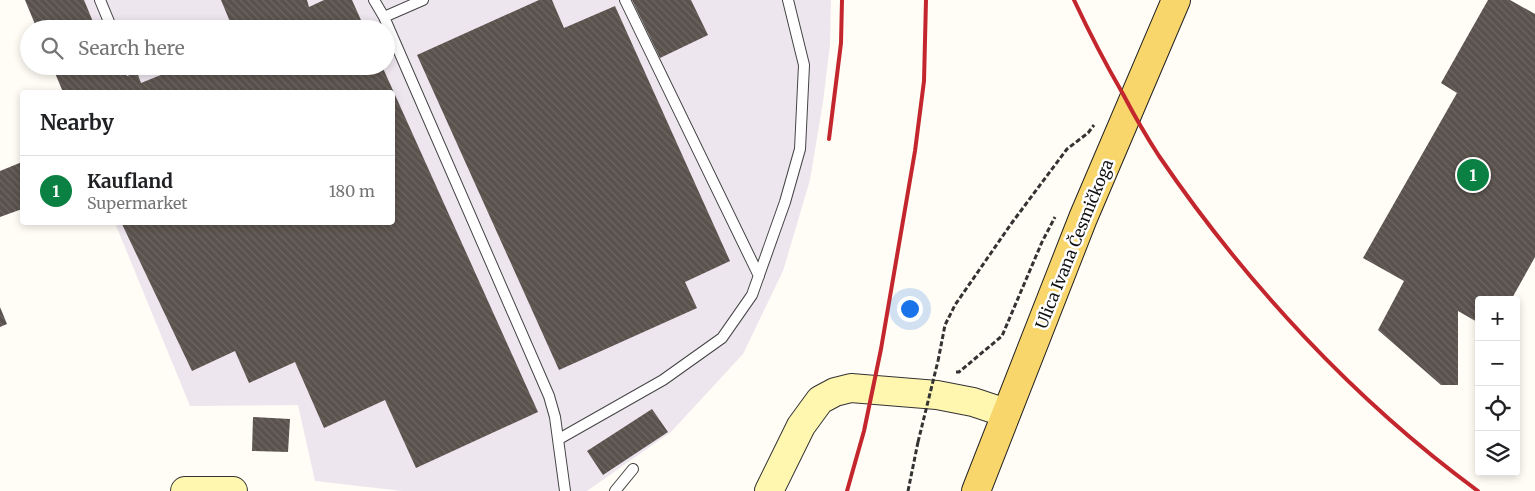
<!DOCTYPE html>
<meta charset="utf-8">
<style>
body{margin:0;font-family:Merriweather,serif;background:#f6f6f6;color:#202124}
.controls{position:absolute;right:15px;bottom:15px;display:grid;overflow:hidden;border-radius:5px;box-shadow:0 2px 8px #0003}
.controls button{width:45px;height:45px;display:grid;place-items:center;padding:0;border:0;border-bottom:1px solid #e0e0e0;background:#fff;color:#202124;font:25px sans-serif}
.you{position:absolute;left:909px;top:308px;width:18px;height:18px;margin:-12px;border:4px solid #fff;border-radius:50%;background:#1a73e8;box-shadow:0 0 0 8px #1a73e833}
.badge{display:grid;place-items:center;width:32px;height:32px;border-radius:50%;background:#0b8043;color:#fff;font-size:16px;font-weight:700}
.pin{position:absolute;translate:-50% -50%;border:2px solid #fff;box-shadow:0 1px 5px #0006}
.list{margin:0;padding:0;list-style:none}
h2{display:flex;justify-content:space-between;align-items:center;height:65px;margin:0;padding:0 20px;font-size:21px}
h2 small{font-size:16px;font-weight:400;color:#757577}
.list li{display:grid;grid-template-columns:32px 1fr auto;gap:15px;align-items:center;box-sizing:border-box;height:70px;padding:0 20px;border-top:1px solid #e0e0e0}
.list b{display:block;font-size:19px;white-space:nowrap}
.list p{margin:0;font-size:16px;white-space:nowrap;color:#757577}
.list em{font-size:16px;font-style:normal;color:#757577}
.icon{flex:none;width:28px;height:28px;fill:none;stroke:currentColor;stroke-width:2;stroke-linecap:round;stroke-linejoin:round}
.map{position:relative;flex:none;width:1535px;height:491px;overflow:hidden}
.search{position:absolute;background:#fff;box-shadow:0 2px 8px #0003;left:20px;top:20px;width:375px;height:55px;display:flex;align-items:center;gap:12px;box-sizing:border-box;padding:0 18px;border-radius:28px;color:#757577;font-size:19px}
.panel{position:absolute;background:#fff;box-shadow:0 2px 8px #0003;left:20px;top:90px;width:375px;height:135px;border-radius:5px}
.map>svg:first-child{display:block}
</style>
<div class="map">
<svg width="1535" height="491" viewBox="0 0 1535 491">
<defs>
<pattern id="building-back-hatch" width="6" height="6" patternUnits="userSpaceOnUse" patternTransform="scale(1.25)"><rect width="6" height="6" fill="#5a524d"/><path d="M-1 5l2 2M0 0l6 6M5-1l2 2" fill="none" stroke="#6d6662"/></pattern>
</defs>
<rect width="100%" height="100%" fill="#fffdf5"/>
<!-- industrial -->
<path fill="#eee6ef" d="M 25,0 L 831,0 L 830,45 L 823,102 L 810,180 L 783,271 L 743,354 L 671,432 L 587,491 L 402,491 L 315,481 L 298,405 L 190,406 L 115,223 L 392,222 L 392,92 L 63,92 L 52,66 L 386,66 L 386,29 L 37,29 Z"/>
<!-- building -->
<path fill="url(#building-back-hatch)" d="M 25,0 L 84,0 L 96,29 L 37,29 Z
M 221,0 L 307,0 L 309,7 L 324,0 L 352,0 L 365,29 L 233,29 Z
M 539,0 L 552,0 L 564,28 L 615,6 L 730,261 L 685,282 L 697,308 L 559,370 L 417,55 Z
M 632,0 L 691,0 L 708,35 L 660,58 Z
M 1488,0 L 1510,0 L 1535,14 L 1535,257 L 1511,300 L 1479,300 L 1479,323 L 1458,311 L 1458,385 L 1441,385 L 1378,330 L 1404,281 L 1363,258 L 1457,93 L 1441,83 Z
M 52,66 L 123,66 L 127,76 L 137,72 L 141,83 L 183,66 L 382,66 L 538,412 L 416,468 L 385,400 L 324,428 L 295,362 L 249,383 L 235,351 L 192,371 L 121,222 L 392,222 L 392,92 L 63,92 Z
M 22,162 L 22,209 L 0,217 L 0,171 Z
M 0,307 L 7,324 L 0,327 Z
M 652,409 L 668,432 L 603,475 L 587,451 Z
M 253,417 L 290,419 L 288,452 L 252,451 Z"/>
<g fill="none" stroke-linecap="round" stroke-linejoin="round">
<!-- service casing -->
<g stroke="#444" stroke-width="12">
<path id="service" d="M 100,0 L 112,29
M 374,0 L 384,17 L 549,396 L 555,417 L 565,491
M 625,0 L 759,276
M 384,17 L 423,0
M 559,439 L 663,380 L 722,338 L 752,295 L 785,202 L 800,149 L 804,65 L 788,0
M 615,491 L 633,469"/>
</g>
<!-- secondary casing -->
<g stroke="#333" stroke-width="30">
<path id="secondary" d="M 185,491 L 233,491
M 769,491 L 801,426 L 820,400 L 835,392 L 851,388 L 937,395 L 973,402 L 1006,413"/>
</g>
<!-- primary casing -->
<g stroke="#222" stroke-width="30">
<path id="primary" d="M 976,491 L 1083,218 L 1176,0"/>
</g>
<!-- path -->
<path stroke="#333" stroke-width="3" stroke-dasharray="5 2.5" stroke-linecap="butt" d="M 938,361 L 945,325 L 955,305 L 1011,224 L 1067,149 L 1088,133 L 1094,125
M 956,372 L 959,372 L 1002,336 L 1042,242 L 1055,217
M 908,491 L 918,442"/>
<!-- service -->
<use href="#service" stroke="#fff" stroke-width="10"/>
<!-- secondary -->
<use href="#secondary" stroke="#fff6b0" stroke-width="28"/>
<!-- primary -->
<use href="#primary" stroke="#f9d66b" stroke-width="28"/>
<!-- rail -->
<path stroke="#c4262e" stroke-width="4" d="M 1074,0 C 1089,32 1105,63 1123,94 C 1134,115 1146,136 1159,156 C 1245,282 1354,400 1478,491
M 829,139 L 841,43 L 842,0
M 847,491 L 864,431 L 881,349 L 915,151 L 924,81 L 926,0"/>
<!-- path-bridge -->
<path stroke="#333" stroke-width="3" stroke-dasharray="5 2.5" stroke-linecap="butt" d="M 918,442 L 938,361"/>
</g>
<g text-anchor="middle" dominant-baseline="central" stroke-width="5" stroke-linejoin="round" paint-order="stroke">
<!-- street labels -->
<g font-size="16" fill="#111" stroke="#fff">
<text transform="translate(1074 244) rotate(-68)">Ulica Ivana Česmičkoga</text>
</g>
</g>
</svg>
<div class="controls">
<button>+</button>
<button>−</button>
<button><svg class="icon" aria-label="locate" viewBox="0 0 24 24"><circle cx="12" cy="12" r="6"/><path d="M12 2v4M12 18v4M2 12h4M18 12h4"/></svg></button>
<button><svg class="icon" aria-label="layers" viewBox="0 0 24 24"><path d="M12 4l9 5-9 5-9-5zM3 14l9 5 9-5"/></svg></button>
</div>
<div class="you"></div>
<div class="pin badge" style="left:1473px;top:175px">1</div>
<div class="search"><svg class="icon" aria-label="search" viewBox="0 0 24 24"><circle cx="10" cy="10" r="6"/><path d="M15 15l6 6"/></svg>Search here</div>
<section class="panel">
<h2>Nearby<small></small></h2>
<ul class="list">
<li><span class="badge">1</span><div><b>Kaufland</b><p>Supermarket</p></div><em>180 m</em></li>
</ul>
</section>
</div>
